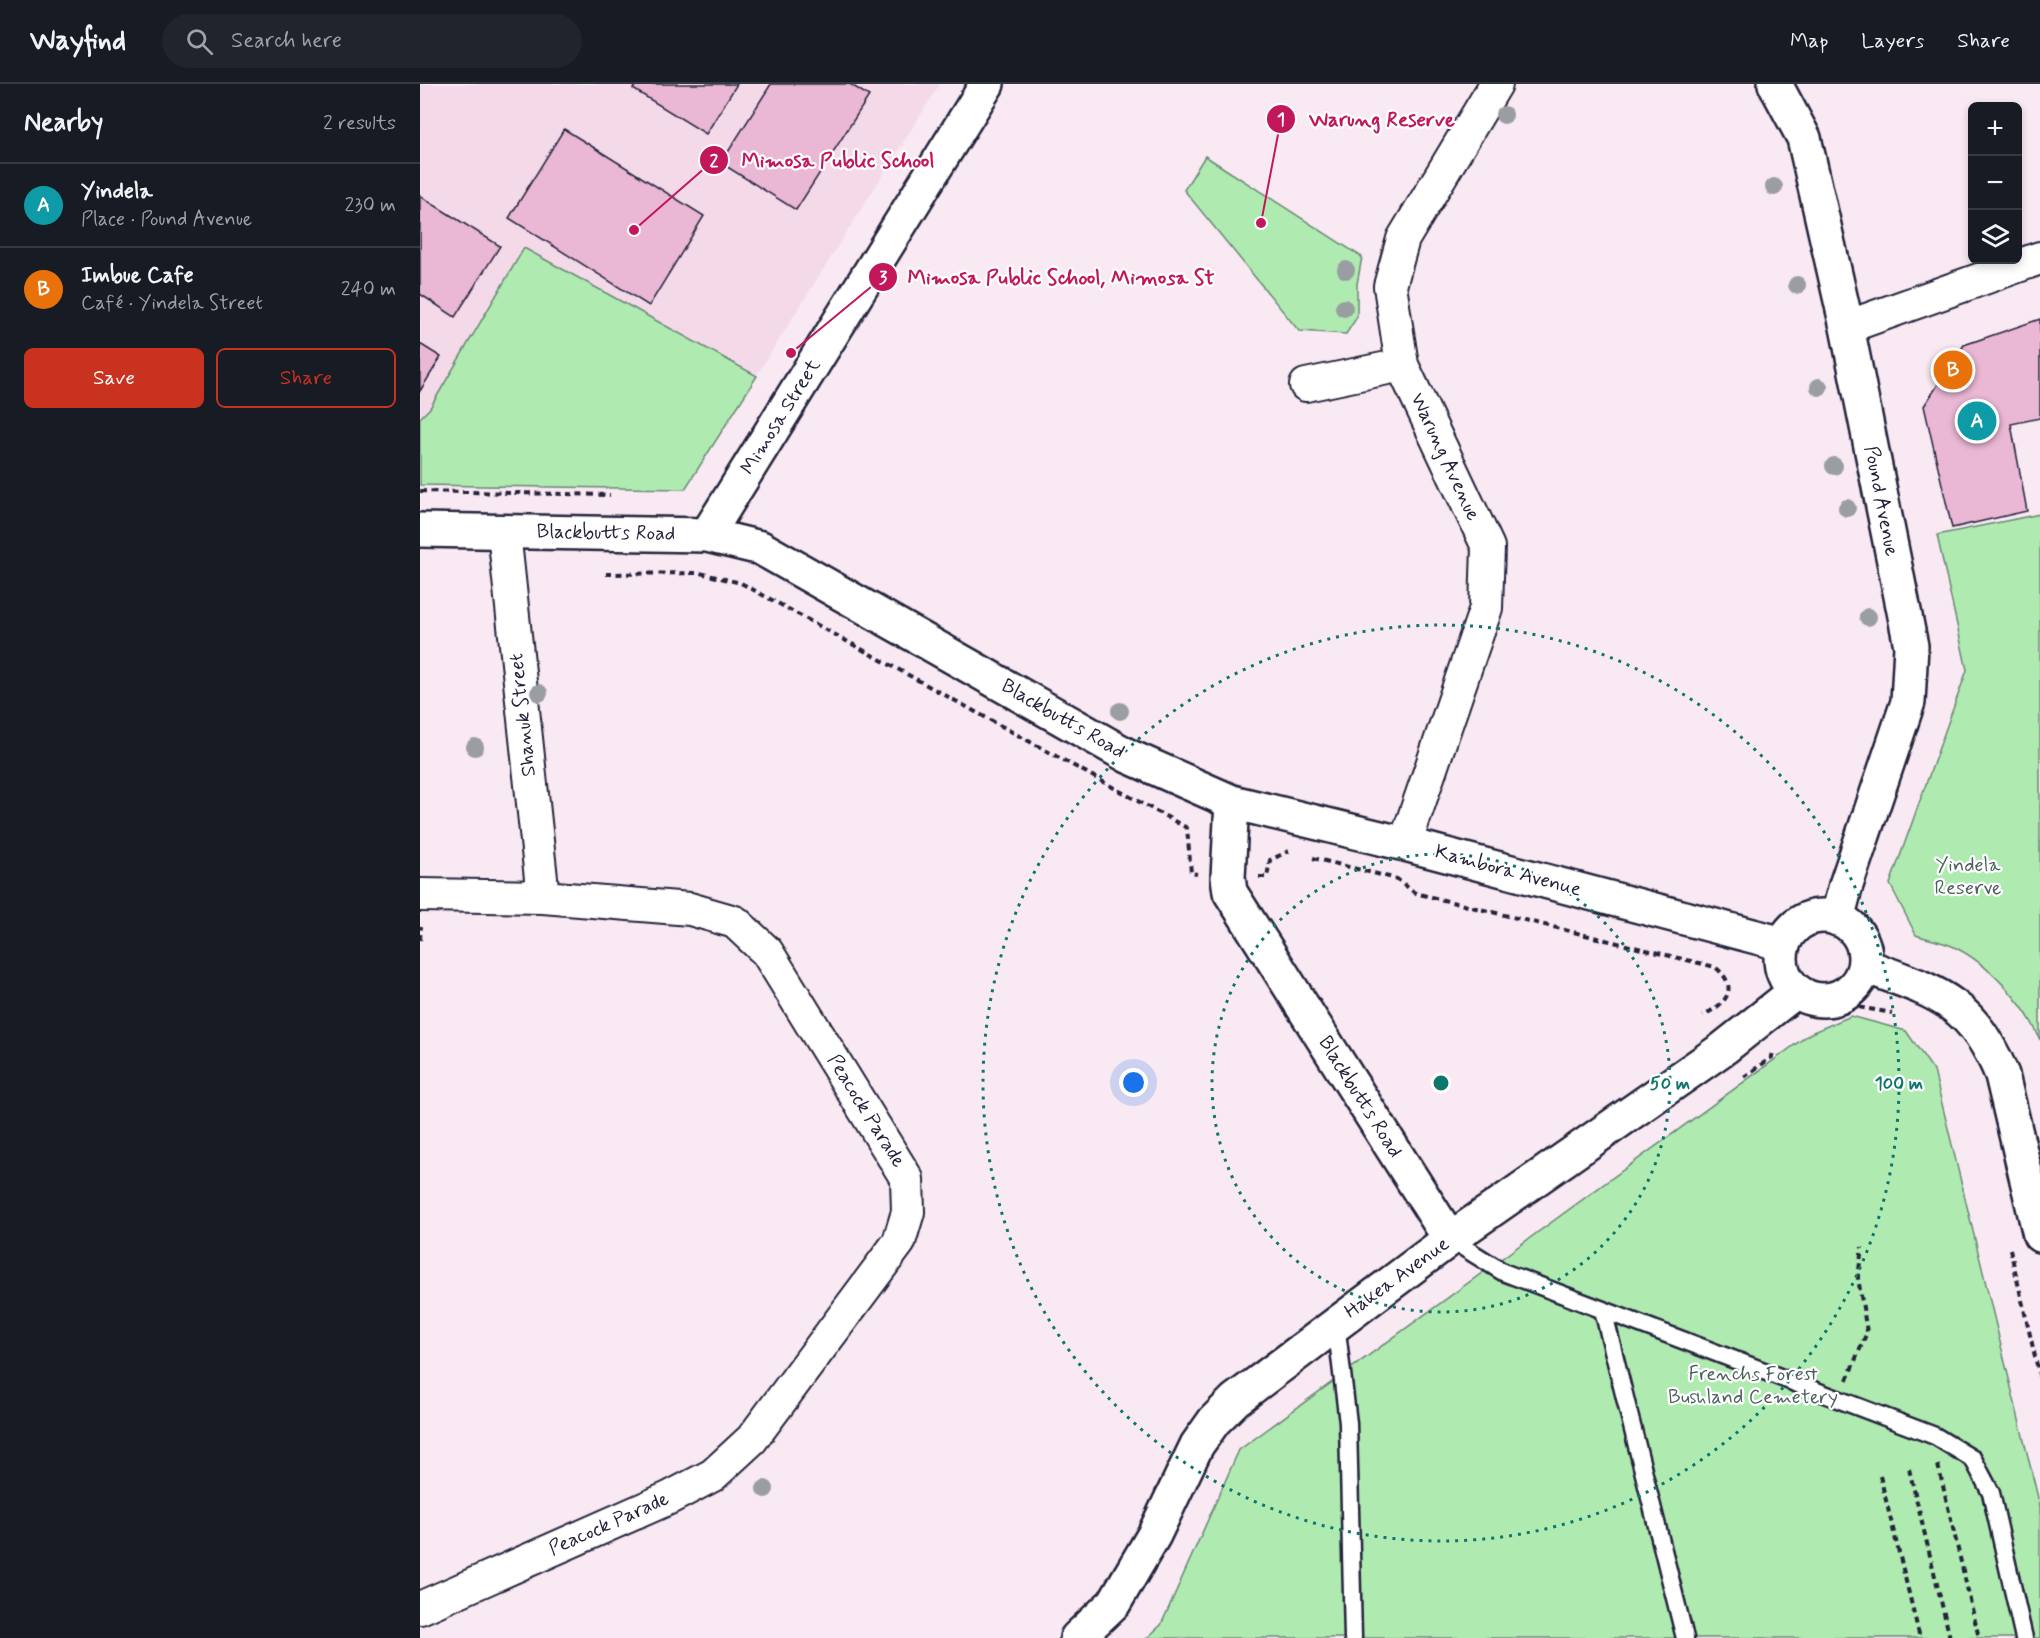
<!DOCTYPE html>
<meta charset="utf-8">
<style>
body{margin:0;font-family:Mynerve,sans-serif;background:#20242c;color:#f1f3f6}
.controls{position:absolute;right:18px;top:18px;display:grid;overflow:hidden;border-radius:9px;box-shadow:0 3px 9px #0003}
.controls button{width:54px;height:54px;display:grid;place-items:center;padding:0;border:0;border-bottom:2px solid #363941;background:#171b24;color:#f1f3f6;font:30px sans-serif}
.you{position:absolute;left:714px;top:999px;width:21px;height:21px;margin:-15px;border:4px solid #fff;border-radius:50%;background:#1a73e8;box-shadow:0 0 0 9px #1a73e833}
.badge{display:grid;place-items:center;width:39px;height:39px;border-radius:50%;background:#c8321e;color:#fff;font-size:20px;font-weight:700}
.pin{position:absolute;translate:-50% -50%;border:3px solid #fff;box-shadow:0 2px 6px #0006}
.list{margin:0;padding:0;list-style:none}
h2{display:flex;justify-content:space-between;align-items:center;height:78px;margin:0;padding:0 24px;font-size:26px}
h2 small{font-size:20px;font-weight:400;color:#9ea1a6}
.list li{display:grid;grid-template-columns:39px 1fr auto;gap:18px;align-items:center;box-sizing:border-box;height:84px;padding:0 24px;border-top:2px solid #363941}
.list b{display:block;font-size:22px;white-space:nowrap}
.list p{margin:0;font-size:20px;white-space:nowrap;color:#9ea1a6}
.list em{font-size:20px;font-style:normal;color:#9ea1a6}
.actions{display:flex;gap:12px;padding:18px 24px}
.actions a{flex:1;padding:14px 0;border:2px solid #c8321e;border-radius:9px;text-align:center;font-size:21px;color:#c8321e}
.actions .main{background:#c8321e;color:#fff}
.icon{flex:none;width:33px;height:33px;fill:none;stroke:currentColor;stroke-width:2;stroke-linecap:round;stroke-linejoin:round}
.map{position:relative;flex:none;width:1620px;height:1554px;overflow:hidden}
header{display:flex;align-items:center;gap:36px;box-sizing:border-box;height:84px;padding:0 30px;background:#171b24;border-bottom:2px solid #363941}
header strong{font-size:28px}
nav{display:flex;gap:33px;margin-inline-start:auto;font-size:21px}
.search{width:420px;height:54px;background:#20242c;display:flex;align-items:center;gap:15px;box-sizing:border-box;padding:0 21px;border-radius:33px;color:#9ea1a6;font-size:22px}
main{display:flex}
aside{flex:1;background:#171b24}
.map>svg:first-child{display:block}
</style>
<header>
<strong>Wayfind</strong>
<div class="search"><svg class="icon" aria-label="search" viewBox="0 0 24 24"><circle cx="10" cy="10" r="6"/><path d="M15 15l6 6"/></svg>Search here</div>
<nav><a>Map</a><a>Layers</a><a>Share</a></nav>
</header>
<main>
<aside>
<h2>Nearby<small>2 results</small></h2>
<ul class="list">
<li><span class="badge" style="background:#0f9aa8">A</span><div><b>Yindela</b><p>Place · Pound Avenue</p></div><em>230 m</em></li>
<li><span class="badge" style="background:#e8710a">B</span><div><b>Imbue Cafe</b><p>Café · Yindela Street</p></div><em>240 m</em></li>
</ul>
<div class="actions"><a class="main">Save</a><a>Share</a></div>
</aside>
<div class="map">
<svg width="1620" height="1554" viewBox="0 0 1620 1554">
<rect width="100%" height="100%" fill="#f9e9f2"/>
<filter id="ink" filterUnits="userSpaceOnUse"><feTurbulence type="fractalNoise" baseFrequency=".0167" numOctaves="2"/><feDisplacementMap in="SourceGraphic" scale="12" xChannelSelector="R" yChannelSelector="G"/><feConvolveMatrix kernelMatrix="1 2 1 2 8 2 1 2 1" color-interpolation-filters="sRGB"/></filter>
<g filter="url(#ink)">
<!-- built -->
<path fill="#f4dae9" d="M 0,0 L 520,0 L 265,405 L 0,401 Z"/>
<!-- green -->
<path fill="#afebb0" stroke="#688676" stroke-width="1.5" d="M 785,72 L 942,173 L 937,200 L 937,233 L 926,250 L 879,247 L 764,106 Z
M 104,164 L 337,292 L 265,405 L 0,401 L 0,334 L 10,324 Z
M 1620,430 L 1620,956 C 1607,921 1567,878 1532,862 C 1520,857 1507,855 1496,851 L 1470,800 L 1547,586 L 1517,451 Z
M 1431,932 L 1486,947 L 1514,987 L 1620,1422 L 1620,1554 L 727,1554 L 741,1541 L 819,1366 L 1391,949 Z"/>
<!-- building -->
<path fill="#eab7d5" stroke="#22223b" stroke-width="1.5" d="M 216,0 L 317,0 L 286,50 L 213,5 Z
M 351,0 L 430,0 L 449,12 L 376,126 L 301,79 Z
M 144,45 L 284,132 L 229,222 L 89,134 Z
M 0,112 L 80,162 L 35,233 L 0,210 Z
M 1620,235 L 1620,334 L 1591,340 L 1607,427 L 1532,444 L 1504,322 L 1544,261 Z
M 0,260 L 21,273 L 0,307 Z"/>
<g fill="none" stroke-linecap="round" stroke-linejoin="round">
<!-- service casing -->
<g stroke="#22223b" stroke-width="21">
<path id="service" d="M 1030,1155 L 1083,1188 L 1515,1352 L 1553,1375 L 1571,1409 L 1604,1554
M 1183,1226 L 1265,1554
M 916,1239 L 928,1339 L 933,1554"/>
</g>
<!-- minor casing -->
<g stroke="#22223b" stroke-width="36">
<path id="minor" d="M 1427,243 L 1620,174
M 886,301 L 982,281
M 84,448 L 123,813
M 985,760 L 1066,524 L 1068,463 L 982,281 L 970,202 L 983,155 L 1076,0
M 0,811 L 123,813 L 270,825 L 315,838 L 347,868 L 487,1095 L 488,1128 L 479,1158 L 332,1355 L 293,1391 L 249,1414 L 0,1524"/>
</g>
<!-- tertiary casing -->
<g stroke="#22223b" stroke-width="38">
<path id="tertiary" d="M 1355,0 L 1384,54 L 1427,243 L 1491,562 L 1488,618 L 1426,801 L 1417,835
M 0,446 L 287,451 L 341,464 L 708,672 L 812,718 L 985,760 L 1363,860
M 287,451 L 567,0
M 812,718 L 808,793 L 810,808 L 1030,1155
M1361 874a42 42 0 1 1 84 0a42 42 0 1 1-84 0Z
M 1445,882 C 1515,908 1552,916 1582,991 L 1620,1151
M 657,1554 L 694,1519 L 734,1451 L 777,1361 L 794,1337 L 815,1316 L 1030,1155 L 1304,964 L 1376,907"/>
</g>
<!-- path -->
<path stroke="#22223b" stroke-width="4" stroke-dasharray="6 4.5" stroke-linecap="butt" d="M 0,407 L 190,411
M 186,490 L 280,489 L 321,499 L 767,744 L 771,789 L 777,790
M 893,774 L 977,795 L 995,809 L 1295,883 C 1320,903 1307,920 1283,931
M 839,793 L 847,793 L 850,776 L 869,767
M 0,856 L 1,842
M 1398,933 L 1438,923 L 1472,929
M 1324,993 L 1352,973 L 1353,966
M 1590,1165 L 1620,1294
M 1427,1296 L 1447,1248 L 1438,1194 L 1442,1163
M 1518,1381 L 1559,1554
M 1489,1385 L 1530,1554
M 1460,1392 L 1500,1554"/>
<!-- service -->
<use href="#service" stroke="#fff" stroke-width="16"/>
<!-- minor -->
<use href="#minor" stroke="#fff" stroke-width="32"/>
<!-- tertiary -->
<use href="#tertiary" stroke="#fff" stroke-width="33"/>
</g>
<!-- trees -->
<g fill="#9a9da1">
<circle cx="1084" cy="31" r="9"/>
<circle cx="1354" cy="103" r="9"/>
<circle cx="926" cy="186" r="9"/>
<circle cx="1377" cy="201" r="9"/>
<circle cx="924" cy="224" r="9"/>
<circle cx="1399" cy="303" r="9"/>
<circle cx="1414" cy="382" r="9"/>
<circle cx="1427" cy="424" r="9"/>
<circle cx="1448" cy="533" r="9"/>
<circle cx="119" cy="609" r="9"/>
<circle cx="700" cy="627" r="9"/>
<circle cx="55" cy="663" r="9"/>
<circle cx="345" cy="1405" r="9"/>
</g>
</g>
<!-- distance rings -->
<g fill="none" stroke="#0f766e" stroke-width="3" stroke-dasharray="3 6">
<circle cx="1021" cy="999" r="229"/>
<circle cx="1021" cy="999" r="458"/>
</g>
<g text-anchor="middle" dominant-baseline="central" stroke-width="4.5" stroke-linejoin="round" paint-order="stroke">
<!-- street labels -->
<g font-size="20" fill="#22223b" stroke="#fff">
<text transform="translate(361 333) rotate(-58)">Mimosa Street</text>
<text transform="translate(1025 373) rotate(65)">Warung Avenue</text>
<text transform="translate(1461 417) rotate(79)">Pound Avenue</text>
<text transform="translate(186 449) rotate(1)">Blackbutts Road</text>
<text transform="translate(103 631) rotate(-96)">Shanuk Street</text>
<text transform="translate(643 635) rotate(30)">Blackbutts Road</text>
<text transform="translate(1088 787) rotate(15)">Kambora Avenue</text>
<text transform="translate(940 1013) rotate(58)">Blackbutts Road</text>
<text transform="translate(446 1027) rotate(58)">Peacock Parade</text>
<text transform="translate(977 1194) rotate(-36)">Hakea Avenue</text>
<text transform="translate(189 1440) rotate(-24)">Peacock Parade</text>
</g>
<!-- park labels -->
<g font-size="20" fill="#4c5e5e" stroke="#fff">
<text x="1548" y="781">Yindela<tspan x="1548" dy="23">Reserve</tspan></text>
<text x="1333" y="1290">Frenchs Forest<tspan x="1333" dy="23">Bushland Cemetery</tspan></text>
</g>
</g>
<circle cx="1021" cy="999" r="9" fill="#0f766e" stroke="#fff" stroke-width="3"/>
<g font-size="18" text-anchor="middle" font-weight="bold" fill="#0f766e" stroke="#fff" stroke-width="4.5" stroke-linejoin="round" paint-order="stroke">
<text x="1250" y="1005">50 m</text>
<text x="1479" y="1005">100 m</text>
</g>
<!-- callouts -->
<path fill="none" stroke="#c2185b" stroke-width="2" d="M841 139L861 35M214 146L294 76M371 269L463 193"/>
<g fill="#c2185b" stroke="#fff" stroke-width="2">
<circle cx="841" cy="139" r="6"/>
<circle cx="214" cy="146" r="6"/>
<circle cx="371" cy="269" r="6"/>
<circle cx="861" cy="35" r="15"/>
<circle cx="294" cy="76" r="15"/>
<circle cx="463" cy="193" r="15"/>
</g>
<g font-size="18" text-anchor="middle" font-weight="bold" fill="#fff">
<text x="861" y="41">1</text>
<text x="294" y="82">2</text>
<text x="463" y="199">3</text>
</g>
<g font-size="21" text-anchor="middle" font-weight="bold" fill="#c2185b" stroke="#fff" stroke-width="4.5" stroke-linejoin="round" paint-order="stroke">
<text x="962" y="42">Warung Reserve</text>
<text x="418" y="83">Mimosa Public School</text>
<text x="641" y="200">Mimosa Public School, Mimosa St</text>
</g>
</svg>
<div class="controls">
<button>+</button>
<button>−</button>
<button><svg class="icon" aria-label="layers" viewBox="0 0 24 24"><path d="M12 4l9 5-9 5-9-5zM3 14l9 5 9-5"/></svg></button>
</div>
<div class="you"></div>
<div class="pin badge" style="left:1557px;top:337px;background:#0f9aa8">A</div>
<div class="pin badge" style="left:1533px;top:286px;background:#e8710a">B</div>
</div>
</main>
